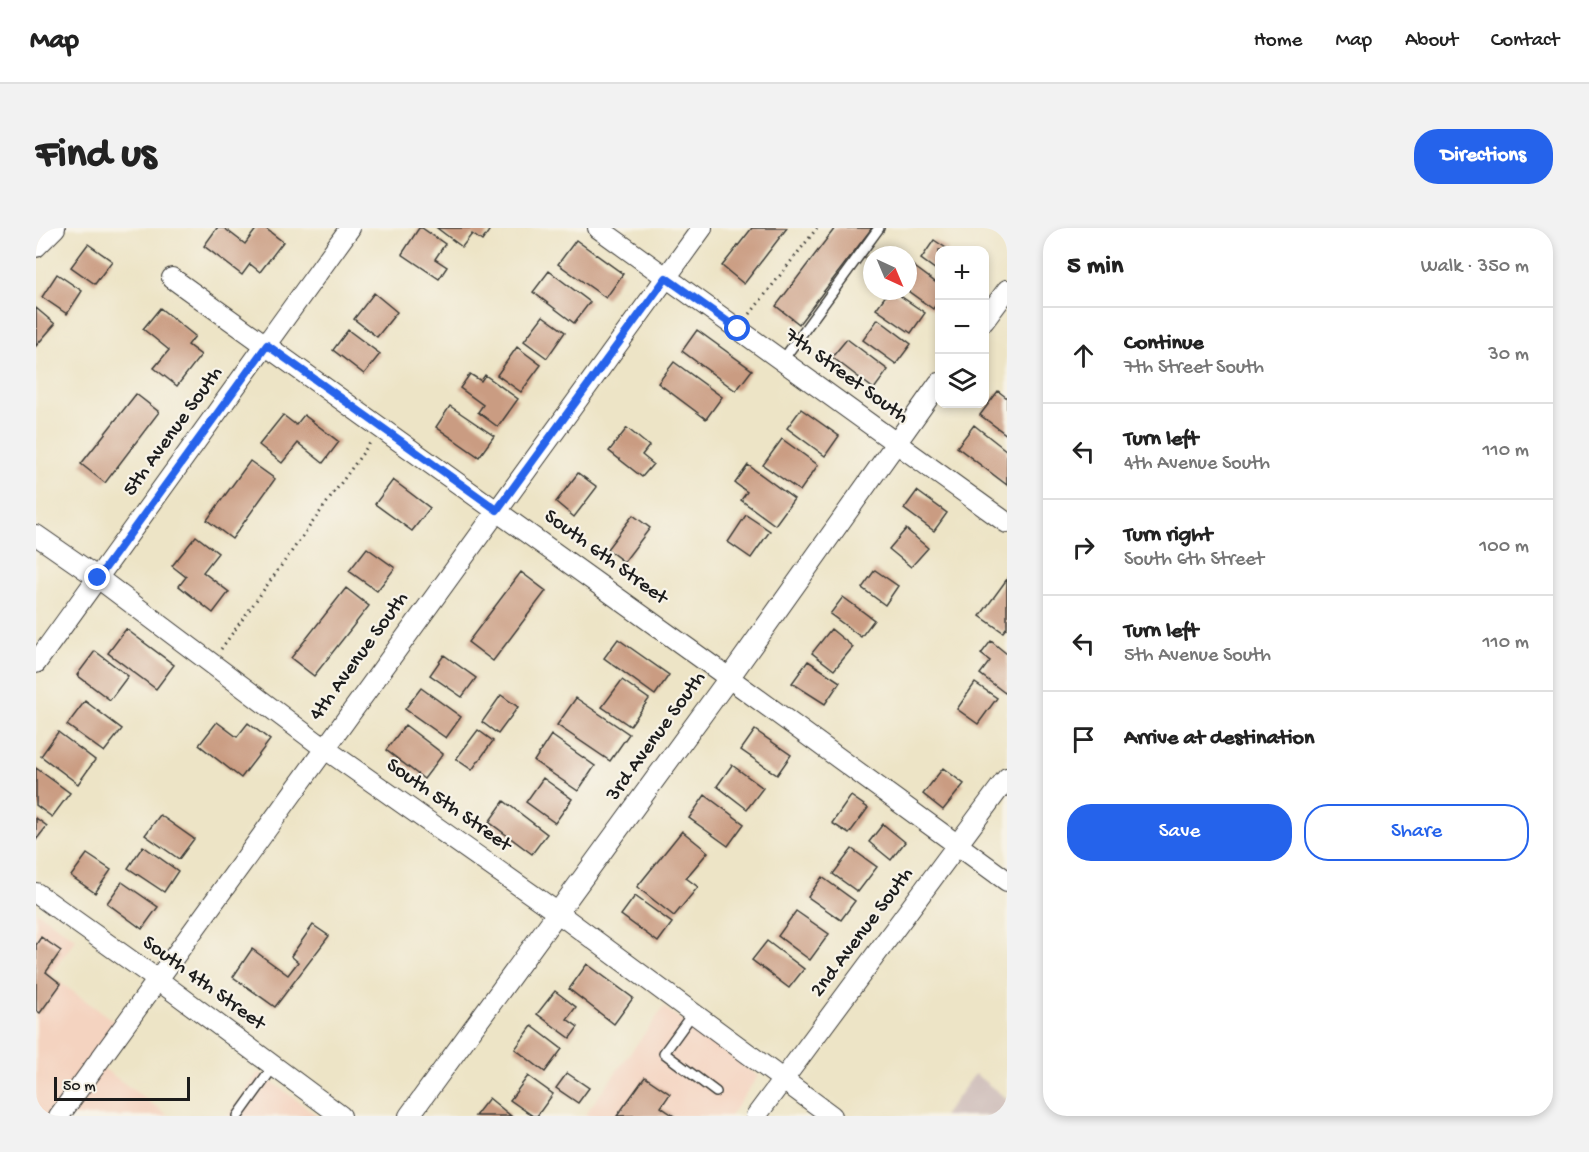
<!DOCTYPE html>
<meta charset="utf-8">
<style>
body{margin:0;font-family:"Gochi Hand",sans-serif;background:#f2f2f2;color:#222}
.controls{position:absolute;right:18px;top:18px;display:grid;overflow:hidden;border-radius:12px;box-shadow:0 3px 9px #0003}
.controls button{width:54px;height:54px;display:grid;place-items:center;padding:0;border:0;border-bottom:2px solid #e0e0e0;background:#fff;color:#222;font:30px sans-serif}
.compass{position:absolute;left:827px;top:18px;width:54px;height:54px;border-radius:50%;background:#fff;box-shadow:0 3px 9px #0003;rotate:136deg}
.scale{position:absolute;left:18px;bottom:15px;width:136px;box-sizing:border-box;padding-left:6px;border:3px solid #1c1c1c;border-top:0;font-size:16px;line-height:21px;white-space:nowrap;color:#1c1c1c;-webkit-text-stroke:4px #f7f3e8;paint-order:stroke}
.stop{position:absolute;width:18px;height:18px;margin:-14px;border:4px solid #2563eb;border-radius:50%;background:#fff}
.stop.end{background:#2563eb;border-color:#fff;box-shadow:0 2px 6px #0008}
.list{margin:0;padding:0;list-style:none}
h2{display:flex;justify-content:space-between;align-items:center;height:78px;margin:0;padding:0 24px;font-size:26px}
h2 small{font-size:20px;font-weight:400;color:#767676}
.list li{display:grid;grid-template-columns:39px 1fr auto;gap:18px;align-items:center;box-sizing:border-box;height:96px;padding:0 24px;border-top:2px solid #e0e0e0}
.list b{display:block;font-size:22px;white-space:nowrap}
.list p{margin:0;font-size:20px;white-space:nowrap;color:#767676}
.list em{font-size:20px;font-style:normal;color:#767676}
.actions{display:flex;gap:12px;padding:18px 24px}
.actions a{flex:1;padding:14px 0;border:2px solid #2563eb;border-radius:24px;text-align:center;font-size:21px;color:#2563eb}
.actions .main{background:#2563eb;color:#fff}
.icon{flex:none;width:33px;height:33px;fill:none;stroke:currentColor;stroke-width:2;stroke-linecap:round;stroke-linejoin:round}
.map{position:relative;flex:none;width:971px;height:888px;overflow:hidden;border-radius:24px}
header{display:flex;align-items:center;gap:36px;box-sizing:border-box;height:84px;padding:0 30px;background:#fff;border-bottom:2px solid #e0e0e0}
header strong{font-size:28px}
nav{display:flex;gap:33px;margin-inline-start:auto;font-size:21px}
.intro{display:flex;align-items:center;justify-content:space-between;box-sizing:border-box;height:144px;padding:0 36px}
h1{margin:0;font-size:42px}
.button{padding:15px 27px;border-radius:24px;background:#2563eb;color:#fff;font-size:21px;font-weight:700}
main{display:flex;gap:36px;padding:0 36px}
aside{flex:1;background:#fff;border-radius:24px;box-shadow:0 3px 9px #0003}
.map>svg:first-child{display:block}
</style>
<header>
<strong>Map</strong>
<nav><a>Home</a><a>Map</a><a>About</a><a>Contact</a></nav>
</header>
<div class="intro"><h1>Find us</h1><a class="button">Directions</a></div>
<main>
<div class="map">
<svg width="971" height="888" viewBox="0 0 971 888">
<rect width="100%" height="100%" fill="#f7f3e8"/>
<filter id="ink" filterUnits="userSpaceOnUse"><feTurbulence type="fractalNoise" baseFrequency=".0167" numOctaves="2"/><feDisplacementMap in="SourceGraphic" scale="12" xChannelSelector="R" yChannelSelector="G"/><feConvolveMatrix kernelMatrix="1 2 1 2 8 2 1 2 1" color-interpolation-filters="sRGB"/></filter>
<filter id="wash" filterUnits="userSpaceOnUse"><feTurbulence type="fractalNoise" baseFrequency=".008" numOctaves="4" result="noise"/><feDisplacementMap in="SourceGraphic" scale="24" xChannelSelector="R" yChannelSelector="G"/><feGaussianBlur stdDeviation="1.35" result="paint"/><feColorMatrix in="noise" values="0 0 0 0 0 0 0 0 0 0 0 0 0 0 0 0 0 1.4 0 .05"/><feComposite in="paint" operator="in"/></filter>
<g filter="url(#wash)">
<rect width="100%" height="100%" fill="#ede4c6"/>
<!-- built -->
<path fill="#f4d3c0" d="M 0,683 L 40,711 L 14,747 L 86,799 L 60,835 L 133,888 L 0,888 Z
M 628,779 L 722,848 L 694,888 L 548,888 Z
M 223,844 L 282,888 L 192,888 Z"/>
<!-- industrial -->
<path fill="#d0c0bc" d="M 939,846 L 971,871 L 971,888 L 907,888 Z"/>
<g id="blocks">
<!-- building -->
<path fill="#ca9c82" d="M 181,0 L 188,0 L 209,16 L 221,0 L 229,0 L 247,14 L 224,44 L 214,36 L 206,47 L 168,18 Z
M 383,0 L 386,0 L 409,16 L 399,31 L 411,39 L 403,51 L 366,26 Z
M 401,0 L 449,0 L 453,3 L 446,13 L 436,6 L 426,19 Z
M 716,0 L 751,0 L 708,56 L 686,38 Z
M 799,0 L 836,0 L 763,96 L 740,78 Z
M 540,12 L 587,46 L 570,70 L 522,36 Z
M 898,12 L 913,22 L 903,22 L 903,44 L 885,31 Z
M 52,16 L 76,33 L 59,56 L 35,39 Z
M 872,34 L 903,57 L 903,72 L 897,81 L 872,63 Z
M 513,43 L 554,74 L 538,95 L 497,64 Z
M 21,46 L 46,63 L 31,86 L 6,69 Z
M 853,63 L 857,63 L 889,85 L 875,105 L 840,81 Z
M 338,65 L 361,84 L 341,109 L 318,91 Z
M 0,80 L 19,96 L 0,118 Z
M 124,80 L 159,108 L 152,117 L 165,127 L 141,158 L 118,140 L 133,122 L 107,101 Z
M 507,88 L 529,104 L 511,130 L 488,113 Z
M 842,91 L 875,116 L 860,136 L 827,112 Z
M 312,102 L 344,126 L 328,146 L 297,122 Z
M 661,102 L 716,142 L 700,163 L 646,123 Z
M 811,111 L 852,142 L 838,161 L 796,129 Z
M 481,119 L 505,137 L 485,164 L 461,147 Z
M 638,134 L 686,169 L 670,191 L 622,155 Z
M 434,146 L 445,153 L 449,147 L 482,171 L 462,199 L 442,184 L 447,177 L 424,160 Z
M 962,163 L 971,170 L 971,207 L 944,187 Z
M 100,166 L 123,184 L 69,255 L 45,236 Z
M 414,178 L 458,208 L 443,229 L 400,199 Z
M 765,181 L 803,208 L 789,228 L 751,200 Z
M 247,187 L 260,197 L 268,187 L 303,214 L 287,235 L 262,215 L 246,235 L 223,217 Z
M 938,197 L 971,223 L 971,257 L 921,219 Z
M 591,200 L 613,218 L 606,227 L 617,236 L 606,249 L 573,223 Z
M 746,211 L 782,237 L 764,263 L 727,237 Z
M 214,233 L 239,251 L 196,311 L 171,292 Z
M 712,237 L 758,271 L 739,297 L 705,272 L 711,264 L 699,255 Z
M 542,245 L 561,259 L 538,289 L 520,274 Z
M 357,252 L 394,280 L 376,303 L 339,276 Z
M 881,263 L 911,285 L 898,303 L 868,281 Z
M 597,287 L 614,300 L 588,334 L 571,321 Z
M 710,287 L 734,303 L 715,330 L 692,314 Z
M 870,301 L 892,320 L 875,339 L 853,321 Z
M 160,308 L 182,325 L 167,344 L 193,364 L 177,385 L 143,358 L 150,349 L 136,338 Z
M 331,320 L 359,340 L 341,363 L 313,343 Z
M 839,342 L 862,358 L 849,377 L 826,360 Z
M 485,344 L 510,363 L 457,433 L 432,414 Z
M 971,351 L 971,399 L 967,404 L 944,388 Z
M 310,360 L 333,378 L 278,448 L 255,430 Z
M 807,369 L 838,392 L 825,409 L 794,386 Z
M 90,401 L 138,437 L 120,461 L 72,425 Z
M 795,401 L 817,419 L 798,442 L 776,425 Z
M 582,411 L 633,447 L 619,467 L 568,430 Z
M 955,413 L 971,426 L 971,462 L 969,465 L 944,446 L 954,433 L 945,426 Z
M 59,423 L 92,448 L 74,472 L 41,447 Z
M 408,427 L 440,450 L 426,469 L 394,447 Z
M 772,433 L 804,454 L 789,476 L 756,455 Z
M 586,452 L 613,471 L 594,498 L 566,479 Z
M 939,455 L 961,470 L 942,496 L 921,481 Z
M 385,460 L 425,489 L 410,510 L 369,481 Z
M 465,467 L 482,479 L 462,506 L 446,494 Z
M 540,470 L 593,506 L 574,533 L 521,497 Z
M 49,473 L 86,501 L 68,524 L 31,497 Z
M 181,494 L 201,509 L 212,495 L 234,512 L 205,550 L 163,517 Z
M 369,497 L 407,526 L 388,551 L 350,522 Z
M 442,502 L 457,513 L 436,542 L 420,531 Z
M 719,502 L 755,527 L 741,547 L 705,522 Z
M 22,504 L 59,532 L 42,556 L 5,528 Z
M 515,507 L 559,538 L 542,563 L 498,533 Z
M 696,537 L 727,560 L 711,581 L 681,558 Z
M 0,540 L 34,565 L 16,589 L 0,577 Z
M 907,540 L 928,556 L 907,582 L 887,566 Z
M 507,550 L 536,571 L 519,595 L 490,574 Z
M 669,567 L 708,596 L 692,618 L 653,590 Z
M 815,568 L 832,580 L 813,606 L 796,595 Z
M 468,573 L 511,606 L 496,626 L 453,594 Z
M 124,587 L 158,611 L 143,631 L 109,607 Z
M 0,590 L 11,598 L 0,612 Z
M 847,596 L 869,614 L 855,632 L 833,614 Z
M 646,603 L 672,624 L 650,650 L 662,659 L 638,688 L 601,659 Z
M 107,618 L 142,643 L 128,664 L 92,640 Z
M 816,621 L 841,639 L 822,664 L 797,646 Z
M 51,626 L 75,642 L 59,665 L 35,648 Z
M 786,649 L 819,673 L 805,692 L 772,669 Z
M 86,654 L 122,679 L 106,701 L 71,675 Z
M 599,668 L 636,695 L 622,714 L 585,687 Z
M 760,683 L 793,706 L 774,732 L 742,708 Z
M 277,697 L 293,708 L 239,779 L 197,749 L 216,721 L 252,747 L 262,734 L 255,728 Z
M 5,709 L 25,723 L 10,744 L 25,756 L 4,785 L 0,782 L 0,717 Z
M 731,713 L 768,741 L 753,760 L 716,732 Z
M 551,736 L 597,770 L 578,796 L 533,761 Z
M 519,763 L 540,779 L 531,791 L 542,799 L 534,810 L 501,786 Z
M 496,798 L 526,821 L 509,844 L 479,821 Z
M 531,845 L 553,860 L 542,875 L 520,860 Z
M 492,848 L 517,866 L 501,888 L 497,888 L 474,872 Z
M 609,849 L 634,866 L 625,879 L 638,888 L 581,888 Z
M 453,870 L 475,888 L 439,888 Z"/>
</g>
</g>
<g filter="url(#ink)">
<use href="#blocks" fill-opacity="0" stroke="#3b3a36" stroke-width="1.5"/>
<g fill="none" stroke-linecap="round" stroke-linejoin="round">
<!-- lane casing -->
<g stroke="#3b3a36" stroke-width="12">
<path id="lane" d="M 746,133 L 843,0
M 657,785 L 628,825 L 680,864
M 202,888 L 238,838"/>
</g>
<!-- street casing -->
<g stroke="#3b3a36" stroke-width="22">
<path id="street" d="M 562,0 L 971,295
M 0,19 L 19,0
M 136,50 L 693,450 L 971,653
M 948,93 L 971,62
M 0,307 L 62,350 L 288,520 L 522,685 L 796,888
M 0,435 L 314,0
M 0,665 L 122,752 L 305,888
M 23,888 L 666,0
M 373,888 L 693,450 L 903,155
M 720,888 L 971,550"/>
</g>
<!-- path -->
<path stroke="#3b3a36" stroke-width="3" stroke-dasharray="1.5 4.5" stroke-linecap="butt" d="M 714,86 L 781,0
M 185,421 L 334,215"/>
<!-- lane -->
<use href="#lane" stroke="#fff" stroke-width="9"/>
<!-- street -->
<use href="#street" stroke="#fff" stroke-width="20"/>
</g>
</g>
<g fill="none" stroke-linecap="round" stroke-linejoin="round" filter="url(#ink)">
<!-- route -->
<path stroke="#2563eb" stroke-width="8" d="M 62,350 L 231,117 L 461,282 L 630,50 L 702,101"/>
</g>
<g text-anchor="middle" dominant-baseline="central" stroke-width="4.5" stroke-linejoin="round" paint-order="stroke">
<!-- street labels -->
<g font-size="21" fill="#1c1c1c" stroke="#f7f3e8">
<text transform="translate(810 149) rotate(36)">7th Street South</text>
<text transform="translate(138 204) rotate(-54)">5th Avenue South</text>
<text transform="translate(569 330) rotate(36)">South 6th Street</text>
<text transform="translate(324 429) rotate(-54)">4th Avenue South</text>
<text transform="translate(621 509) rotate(-54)">3rd Avenue South</text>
<text transform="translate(412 578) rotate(35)">South 5th Street</text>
<text transform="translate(827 705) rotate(-53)">2nd Avenue South</text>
<text transform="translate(167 756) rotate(36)">South 4th Street</text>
</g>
</g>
</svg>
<div class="controls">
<button>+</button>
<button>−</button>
<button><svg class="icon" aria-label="layers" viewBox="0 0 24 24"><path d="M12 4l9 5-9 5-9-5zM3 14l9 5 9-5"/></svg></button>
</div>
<svg class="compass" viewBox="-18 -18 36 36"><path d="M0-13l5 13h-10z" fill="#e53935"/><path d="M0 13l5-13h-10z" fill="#767676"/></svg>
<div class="scale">50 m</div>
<div class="stop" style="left:702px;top:101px"></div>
<div class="stop end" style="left:62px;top:350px"></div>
</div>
<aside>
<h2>5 min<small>Walk · 350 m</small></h2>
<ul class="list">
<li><svg class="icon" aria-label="ahead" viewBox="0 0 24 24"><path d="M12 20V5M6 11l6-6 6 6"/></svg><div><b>Continue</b><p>7th Street South</p></div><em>30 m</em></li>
<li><svg class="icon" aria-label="left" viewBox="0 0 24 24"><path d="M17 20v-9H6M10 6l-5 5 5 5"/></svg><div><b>Turn left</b><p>4th Avenue South</p></div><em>110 m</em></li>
<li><svg class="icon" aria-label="right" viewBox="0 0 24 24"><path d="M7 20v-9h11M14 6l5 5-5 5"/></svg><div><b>Turn right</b><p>South 6th Street</p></div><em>100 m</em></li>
<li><svg class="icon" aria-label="left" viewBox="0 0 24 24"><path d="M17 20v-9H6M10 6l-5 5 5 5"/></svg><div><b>Turn left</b><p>5th Avenue South</p></div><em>110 m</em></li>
<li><svg class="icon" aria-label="arrive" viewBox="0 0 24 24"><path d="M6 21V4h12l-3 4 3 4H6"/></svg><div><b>Arrive at destination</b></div></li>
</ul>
<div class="actions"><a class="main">Save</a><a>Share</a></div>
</aside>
</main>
